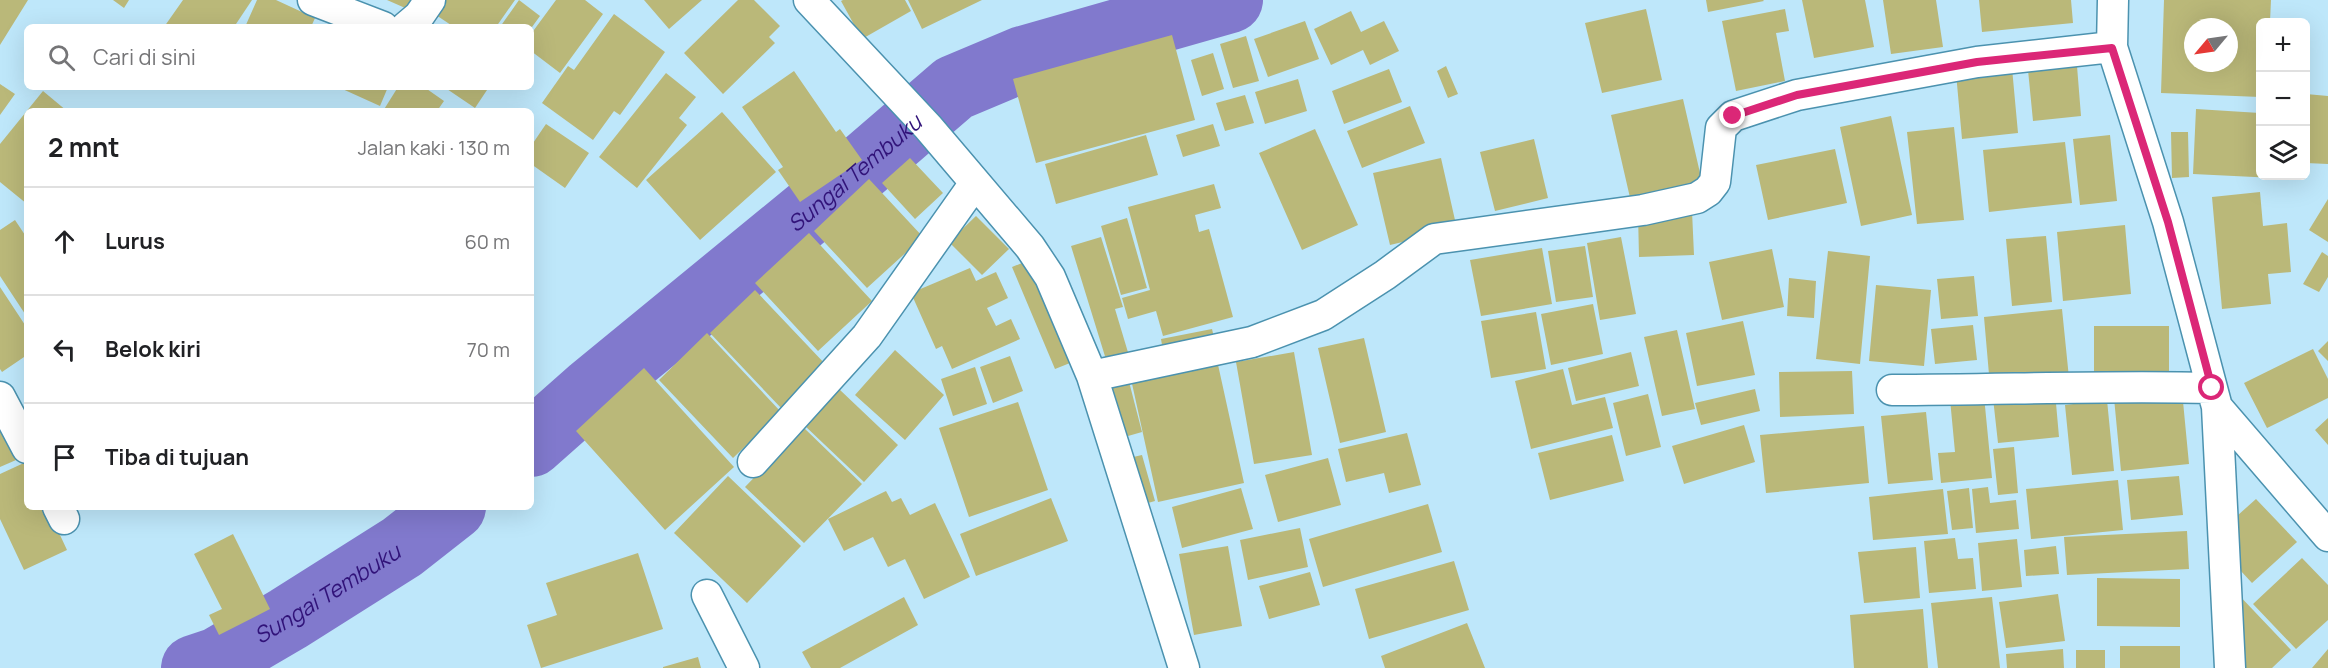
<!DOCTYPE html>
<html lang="id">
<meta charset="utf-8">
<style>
body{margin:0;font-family:Manrope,sans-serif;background:#f2f2f2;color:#202124}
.controls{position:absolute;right:18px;top:18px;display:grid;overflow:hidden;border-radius:9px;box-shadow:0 6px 24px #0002}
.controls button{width:54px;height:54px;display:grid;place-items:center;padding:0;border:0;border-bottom:2px solid #e0e0e0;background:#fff;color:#202124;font:30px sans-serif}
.compass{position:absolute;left:2184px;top:18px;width:54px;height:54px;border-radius:50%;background:#fff;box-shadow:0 6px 24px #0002;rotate:241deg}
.stop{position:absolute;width:18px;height:18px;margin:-14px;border:4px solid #db2777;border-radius:50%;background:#fff}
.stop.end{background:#db2777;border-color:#fff;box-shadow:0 2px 6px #0008}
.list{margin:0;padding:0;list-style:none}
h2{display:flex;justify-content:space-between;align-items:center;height:78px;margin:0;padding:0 24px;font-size:26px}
h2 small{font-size:20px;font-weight:400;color:#757577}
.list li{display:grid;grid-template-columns:39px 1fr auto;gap:18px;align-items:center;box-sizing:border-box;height:108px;padding:0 24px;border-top:2px solid #e0e0e0}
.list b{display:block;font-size:22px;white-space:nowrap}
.list em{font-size:20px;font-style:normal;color:#757577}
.icon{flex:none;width:33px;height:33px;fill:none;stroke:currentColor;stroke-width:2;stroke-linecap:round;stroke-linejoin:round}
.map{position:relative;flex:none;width:2328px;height:668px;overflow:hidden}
.search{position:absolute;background:#fff;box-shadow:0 6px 24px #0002;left:24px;top:24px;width:510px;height:66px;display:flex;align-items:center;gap:15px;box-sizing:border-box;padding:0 21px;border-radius:9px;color:#757577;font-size:22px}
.panel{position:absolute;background:#fff;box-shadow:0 6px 24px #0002;left:24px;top:108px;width:510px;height:402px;border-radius:9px}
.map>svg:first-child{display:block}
</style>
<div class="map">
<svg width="2328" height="668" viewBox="0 0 2328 668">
<rect width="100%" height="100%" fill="#bee7fa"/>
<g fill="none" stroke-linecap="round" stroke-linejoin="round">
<!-- river -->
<g stroke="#8179cd" stroke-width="66">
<path id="s1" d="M 531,444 L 592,390 L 831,194 L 954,88 L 1023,59 L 1230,0"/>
<path id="s2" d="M 194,668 L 218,660 L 288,619 L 402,547 L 453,507"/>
</g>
</g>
<!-- building -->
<path fill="#bab879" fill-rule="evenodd" d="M 0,0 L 28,0 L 0,45 Z
M 113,0 L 129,0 L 124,8 Z
M 183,0 L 252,0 L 234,27 L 164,27 Z
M 257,0 L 276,0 L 315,18 L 311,27 L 245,27 Z
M 387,0 L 417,0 L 412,11 Z
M 446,0 L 515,0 L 496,27 L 454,27 L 436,15 Z
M 519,0 L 540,16 L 532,27 L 500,27 Z
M 556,0 L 585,0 L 603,14 L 560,73 L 531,51 L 531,34 Z
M 644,0 L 702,0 L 669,29 Z
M 738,0 L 754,0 L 780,26 L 769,37 L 775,43 L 723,94 L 684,53 Z
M 843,0 L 905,0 L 911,11 L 862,39 L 841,1 Z
M 908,0 L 982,0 L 922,29 Z
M 1706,0 L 1763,0 L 1764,1 L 1708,12 Z
M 1802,0 L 1865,0 L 1874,47 L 1814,58 Z
M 1883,0 L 1936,0 L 1943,47 L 1891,54 Z
M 1979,0 L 2071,0 L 2073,23 L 1982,32 Z
M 2164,0 L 2271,0 L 2270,22 L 2260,22 L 2260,97 L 2161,93 ZM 2193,27 L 2229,27 L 2229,63 L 2193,63 Z
M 1646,9 L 1662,80 L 1602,93 L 1585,23 Z
M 1785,9 L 1789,31 L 1776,33 L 1785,81 L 1736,91 L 1722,21 Z
M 1351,11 L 1361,32 L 1384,21 L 1399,51 L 1370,65 L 1363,50 L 1331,65 L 1314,29 Z
M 614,14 L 665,52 L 620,115 L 614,111 L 593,140 L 542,103 L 568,66 L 574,70 Z
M 1305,21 L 1319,59 L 1268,77 L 1254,39 Z
M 1172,35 L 1195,120 L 1036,163 L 1013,79 Z
M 1246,36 L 1259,81 L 1233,88 L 1220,44 Z
M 1213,53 L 1224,89 L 1202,96 L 1191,60 Z
M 1446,66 L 1458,94 L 1448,98 L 1437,71 Z
M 2077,66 L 2081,116 L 2033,121 L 2028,70 Z
M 2012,68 L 2018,133 L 1962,139 L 1956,73 Z
M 1389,69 L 1402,102 L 1344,124 L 1332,91 Z
M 794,71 L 836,132 L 840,129 L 862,160 L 800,202 L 778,170 L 783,167 L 742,107 Z
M 666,73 L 696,97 L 679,118 L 687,125 L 637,188 L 599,157 Z
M 1298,79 L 1307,111 L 1265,124 L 1255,92 Z
M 0,84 L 15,94 L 0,115 Z
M 338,87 L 388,87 L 380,106 Z
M 398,87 L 424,87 L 444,101 L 437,111 L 383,111 Z
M 444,87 L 489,87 L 475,108 Z
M 43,91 L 67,111 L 27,111 L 27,204 L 0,182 L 0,144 Z
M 2306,94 L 2328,96 L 2328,164 L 2306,163 Z
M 1245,95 L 1254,123 L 1225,131 L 1216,103 Z
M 1683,99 L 1703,186 L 1631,202 L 1611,115 Z
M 1410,106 L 1425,143 L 1362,168 L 1347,131 Z
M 2196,109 L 2260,113 L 2260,176 L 2275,176 L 2275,178 L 2193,174 Z
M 722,112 L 776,172 L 700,240 L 646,180 Z
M 1891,116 L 1912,215 L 1861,226 L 1840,127 Z
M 546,124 L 589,153 L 565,188 L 531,164 L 531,146 Z
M 1213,124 L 1220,146 L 1183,157 L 1176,135 Z
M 1954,127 L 1964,220 L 1917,224 L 1907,132 Z
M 1315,129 L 1358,225 L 1302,250 L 1259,153 Z
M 2171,132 L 2188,132 L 2189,177 L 2172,178 Z
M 1146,135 L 1158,175 L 1056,204 L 1045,164 Z
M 2110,135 L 2117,201 L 2080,205 L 2073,139 Z
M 1534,139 L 1548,198 L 1495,211 L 1480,152 Z
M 2065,142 L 2072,203 L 1989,212 L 1983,150 Z
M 1835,149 L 1847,203 L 1768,220 L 1756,165 Z
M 910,158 L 943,193 L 915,219 L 882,183 Z
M 1441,158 L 1457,229 L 1390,245 L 1373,173 Z
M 869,179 L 923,237 L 867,288 L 814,231 Z
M 1214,184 L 1221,208 L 1195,215 L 1199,232 L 1209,229 L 1233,317 L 1163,336 L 1156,311 L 1128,319 L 1122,298 L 1150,290 L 1128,207 Z
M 2260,192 L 2263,226 L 2287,223 L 2291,272 L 2268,274 L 2271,304 L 2222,309 L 2212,197 Z
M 2328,199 L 2328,242 L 2309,230 Z
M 1692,211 L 1694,255 L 1639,257 L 1638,213 Z
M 976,216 L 1009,249 L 982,275 L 949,242 Z
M 1127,218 L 1147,288 L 1121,295 L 1101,226 Z
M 15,220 L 27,238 L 27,317 L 0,276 L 0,230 Z
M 2125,225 L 2131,294 L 2063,301 L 2057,232 Z
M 809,233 L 872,301 L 818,351 L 755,283 Z
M 2046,236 L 2052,302 L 2012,306 L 2006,239 Z
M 1101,237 L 1123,307 L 1115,309 L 1130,359 L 1108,366 L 1071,246 Z
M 1621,237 L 1636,314 L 1600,320 L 1587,243 Z
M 1585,246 L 1593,297 L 1556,302 L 1548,251 Z
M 1542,248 L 1552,304 L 1481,316 L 1470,260 Z
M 1772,249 L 1784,307 L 1722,320 L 1709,262 Z
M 1828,251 L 1870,256 L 1860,364 L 1816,359 Z
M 2322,252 L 2328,256 L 2328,277 L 2319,292 L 2303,284 Z
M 1027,261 L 1070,363 L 1055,369 L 1012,267 Z
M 970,268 L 976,281 L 996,272 L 1008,298 L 987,308 L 996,326 L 1011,319 L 1020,339 L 952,369 L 942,346 L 936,349 L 911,293 Z
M 1974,276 L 1978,316 L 1941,319 L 1937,279 Z
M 1789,278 L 1816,281 L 1814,318 L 1787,316 Z
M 1876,285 L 1931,290 L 1924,366 L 1869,361 Z
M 0,287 L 27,328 L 27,355 L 2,372 L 0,369 Z
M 755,290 L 827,366 L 782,409 L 710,333 Z
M 1593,304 L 1603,354 L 1551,365 L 1541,314 Z
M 2062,309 L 2069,378 L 1990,386 L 1984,317 Z
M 1536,312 L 1546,369 L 1491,378 L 1481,321 Z
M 1743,321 L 1755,375 L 1697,386 L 1686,333 Z
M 1973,325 L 1977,360 L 1935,364 L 1931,329 Z
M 2094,326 L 2169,326 L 2169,379 L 2094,379 Z
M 1212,329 L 1216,346 L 1164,357 L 1161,339 Z
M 1677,330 L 1695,409 L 1662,416 L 1644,337 Z
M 707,333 L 781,412 L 733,458 L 659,380 Z
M 1364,338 L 1386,432 L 1340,443 L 1318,348 Z
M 2328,341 L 2328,361 L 2318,351 Z
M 2313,349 L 2328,379 L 2328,398 L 2267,428 L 2244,383 Z
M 895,350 L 944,395 L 905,440 L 855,395 Z
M 1215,351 L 1244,483 L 1158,502 L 1129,370 Z
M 1294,352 L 1312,455 L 1254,464 L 1236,362 Z
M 1631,352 L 1639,386 L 1576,401 L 1568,368 Z
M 1010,356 L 1023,391 L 993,403 L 980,367 Z
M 975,367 L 987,404 L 953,416 L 941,379 Z
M 644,368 L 734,467 L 665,530 L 576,431 Z
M 1563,369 L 1572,405 L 1605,397 L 1613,428 L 1531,449 L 1515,381 Z
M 1126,370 L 1142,432 L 1121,438 L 1106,376 Z
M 1852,371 L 1854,414 L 1780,417 L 1779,372 Z
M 839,389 L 898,445 L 864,482 L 804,425 Z
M 1755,389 L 1760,411 L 1701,425 L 1695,403 Z
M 2182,391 L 2189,464 L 2121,471 L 2114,398 Z
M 2055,392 L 2059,437 L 1998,443 L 1993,398 Z
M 1648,394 L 1661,447 L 1626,456 L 1613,403 Z
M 1984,396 L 1992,478 L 1941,483 L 1938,453 L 1955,452 L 1950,399 Z
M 2107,400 L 2114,471 L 2072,475 L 2065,405 Z
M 1018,402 L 1048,490 L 969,517 L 939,428 Z
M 1926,412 L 1933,480 L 1888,484 L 1881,416 Z
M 2328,418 L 2328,445 L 2315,430 Z
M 1744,425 L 1755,462 L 1684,484 L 1672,446 Z
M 1864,426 L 1869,483 L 1766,493 L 1760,435 Z
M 803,427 L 862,484 L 804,543 L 745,487 Z
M 0,429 L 23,457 L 0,467 Z
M 1407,433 L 1421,485 L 1389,493 L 1384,473 L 1346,482 L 1338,449 Z
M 1612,435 L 1624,481 L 1550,500 L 1538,453 Z
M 2014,447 L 2018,493 L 1998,495 L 1993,449 Z
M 1142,455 L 1155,501 L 1141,505 L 1129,458 Z
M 1328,458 L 1341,505 L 1278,522 L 1265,475 Z
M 26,462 L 27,507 L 47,507 L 67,550 L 24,570 L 0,519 L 0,474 Z
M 728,476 L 801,546 L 747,603 L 674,533 Z
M 2179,476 L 2183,515 L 2131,520 L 2127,480 Z
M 2118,480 L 2123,530 L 2031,539 L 2026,489 Z
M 1988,487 L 1990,503 L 2016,500 L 2019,529 L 1976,533 L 1972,489 Z
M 1241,488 L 1253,529 L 1182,548 L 1172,507 Z
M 1969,488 L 1973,528 L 1952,530 L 1947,491 Z
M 1943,489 L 1948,534 L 1873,540 L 1869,497 Z
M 886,491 L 892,502 L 901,498 L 910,515 L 935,503 L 970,577 L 924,599 L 905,559 L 888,567 L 873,537 L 844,551 L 828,519 Z
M 1051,498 L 1068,541 L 976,576 L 960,534 Z
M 2256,499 L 2297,542 L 2252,583 L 2228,557 L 2228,524 Z
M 1428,504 L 1442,552 L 1323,587 L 1309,539 Z
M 1300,528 L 1308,567 L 1248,580 L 1240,540 Z
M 2187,531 L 2189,569 L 2067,575 L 2064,537 Z
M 233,534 L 270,609 L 219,635 L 209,615 L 222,609 L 194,554 Z
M 1955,538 L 1958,559 L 1973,558 L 1976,589 L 1929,593 L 1924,541 Z
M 2017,539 L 2022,587 L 1982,591 L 1978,543 Z
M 1228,546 L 1242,626 L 1194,635 L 1179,554 Z
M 2056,546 L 2059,574 L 2026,576 L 2024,550 Z
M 1916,547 L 1920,598 L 1864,603 L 1858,552 Z
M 638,553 L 663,629 L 541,668 L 527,625 L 557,615 L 546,583 Z
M 2302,558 L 2328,585 L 2328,620 L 2296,649 L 2253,604 Z
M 1454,561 L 1469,610 L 1369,639 L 1355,589 Z
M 1310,572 L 1320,605 L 1269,619 L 1259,586 Z
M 2097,578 L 2180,579 L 2180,627 L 2097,626 Z
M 2235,591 L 2291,650 L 2272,668 L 2237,668 Z
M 2058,594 L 2065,641 L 2006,648 L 1999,602 Z
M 904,597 L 918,625 L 840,668 L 811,668 L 802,652 Z
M 1992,597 L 2000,668 L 1938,668 L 1931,603 Z
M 1923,609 L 1928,668 L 1854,668 L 1850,615 Z
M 1467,623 L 1485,668 L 1385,668 L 1381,656 Z
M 2120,646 L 2180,646 L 2180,668 L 2120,668 Z
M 2063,649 L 2064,668 L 2007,668 L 2006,654 Z
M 2328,649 L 2328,668 L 2312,668 Z
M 2076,650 L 2105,650 L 2105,668 L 2076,668 Z
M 698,657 L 701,668 L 663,668 L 663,667 Z"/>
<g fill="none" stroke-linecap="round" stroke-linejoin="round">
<!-- minor casing -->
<g stroke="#4b92af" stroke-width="33">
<path id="minor" d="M 313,0 L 383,27
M 809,0 L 928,127 L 1030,247 L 1050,277 L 1092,376 L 1184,668
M 2113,0 L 2112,47 L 2168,222 L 2217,407 L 2230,668
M 406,27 L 419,16 L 430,0
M 1092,376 L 1252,342 L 1323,315 L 1385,275 L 1434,239 L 1643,210 L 1697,198 L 1708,191 L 1715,182 L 1721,128 L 1733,116 L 1797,95 L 1977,62 L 2112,47
M 1892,390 C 1999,390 2105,385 2212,388
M 0,397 L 27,448
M 2217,407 L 2328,536
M 753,462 L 867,336 L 975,183
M 58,507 L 64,519
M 707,595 L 744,668"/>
</g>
<!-- minor -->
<use href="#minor" stroke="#fff" stroke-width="30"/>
</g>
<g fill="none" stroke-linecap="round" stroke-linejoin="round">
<!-- route -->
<path stroke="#db2777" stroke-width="8" d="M 1733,116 L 1797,95 L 1977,62 L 2112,48 L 2168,222 L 2212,388"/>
</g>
<g text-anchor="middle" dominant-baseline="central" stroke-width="5" stroke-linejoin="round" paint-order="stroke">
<!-- water labels -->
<g font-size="22" font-style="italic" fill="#311379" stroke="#bee7fa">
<text stroke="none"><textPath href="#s1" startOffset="422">Sungai Tembuku</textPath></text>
<text stroke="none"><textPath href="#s2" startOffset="153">Sungai Tembuku</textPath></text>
</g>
</g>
</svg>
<div class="controls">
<button>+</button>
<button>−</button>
<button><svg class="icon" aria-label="layers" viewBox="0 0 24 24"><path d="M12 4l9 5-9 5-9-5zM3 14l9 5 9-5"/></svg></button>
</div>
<svg class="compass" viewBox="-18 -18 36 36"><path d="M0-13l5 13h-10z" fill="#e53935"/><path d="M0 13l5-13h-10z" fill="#757577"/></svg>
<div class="stop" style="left:2212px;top:388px"></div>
<div class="stop end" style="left:1733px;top:116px"></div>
<div class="search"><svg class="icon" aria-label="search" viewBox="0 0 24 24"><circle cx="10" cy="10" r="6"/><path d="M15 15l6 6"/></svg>Cari di sini</div>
<section class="panel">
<h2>2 mnt<small>Jalan kaki · 130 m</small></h2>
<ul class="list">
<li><svg class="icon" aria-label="ahead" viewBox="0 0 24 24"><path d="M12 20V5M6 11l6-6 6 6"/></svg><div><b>Lurus</b></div><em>60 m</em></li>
<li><svg class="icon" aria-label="left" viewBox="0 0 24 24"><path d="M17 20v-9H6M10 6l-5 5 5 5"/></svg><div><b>Belok kiri</b></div><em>70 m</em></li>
<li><svg class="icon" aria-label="arrive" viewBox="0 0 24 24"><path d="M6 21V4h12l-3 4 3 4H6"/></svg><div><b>Tiba di tujuan</b></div></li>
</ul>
</section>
</div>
